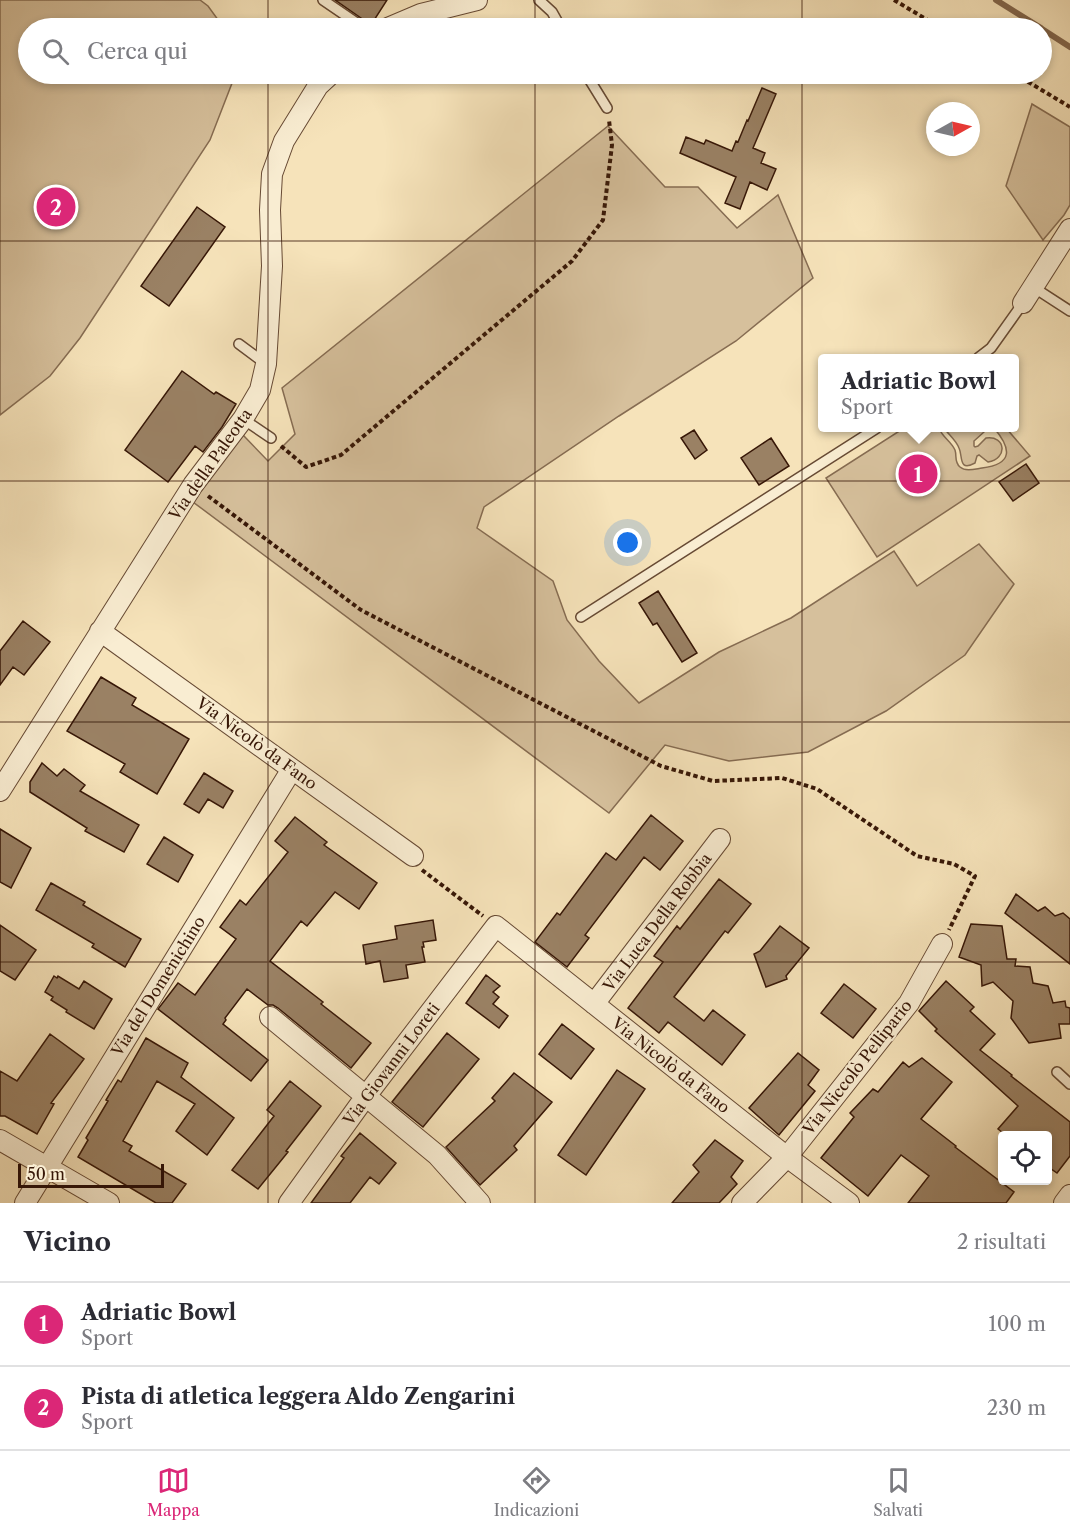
<!DOCTYPE html>
<html lang="it">
<meta charset="utf-8">
<style>
body{margin:0;font-family:"Libre Caslon Text",serif;background:#f7f7f7;color:#2b2b33}
.controls{position:absolute;right:18px;bottom:18px;display:grid;overflow:hidden;border-radius:6px;box-shadow:0 3px 9px #0003}
.controls button{width:54px;height:54px;display:grid;place-items:center;padding:0;border:0;border-bottom:2px solid #e1e1e2;background:#fff;color:#2b2b33;font:30px sans-serif}
.compass{position:absolute;left:926px;top:102px;width:54px;height:54px;border-radius:50%;background:#fff;box-shadow:0 3px 9px #0003;rotate:82deg}
.scale{position:absolute;left:18px;bottom:15px;width:146px;box-sizing:border-box;padding-left:6px;border:3px solid #371707;border-top:0;font-size:16px;line-height:21px;white-space:nowrap;color:#371707;-webkit-text-stroke:4px #f9edd2;paint-order:stroke}
.you{position:absolute;left:628px;top:543px;width:21px;height:21px;margin:-15px;border:4px solid #fff;border-radius:50%;background:#1a73e8;box-shadow:0 0 0 9px #1a73e833}
.badge{display:grid;place-items:center;width:39px;height:39px;border-radius:50%;background:#db2777;color:#fff;font-size:20px;font-weight:700}
.pin{position:absolute;translate:-50% -50%;border:3px solid #fff;box-shadow:0 2px 6px #0006}
.popup{position:absolute;left:818px;top:354px;width:201px;height:78px;box-sizing:border-box;display:grid;place-content:center;border-radius:6px;background:#fff;filter:drop-shadow(0 2px 4px #0005);font-size:20px;white-space:nowrap;color:#7c7c81}
.popup b{font-size:22px;color:#2b2b33}
.popup::after{content:'';position:absolute;left:50%;top:100%;margin-left:-12px;border:12px solid transparent;border-top-color:#fff}
.list{margin:0;padding:0;list-style:none}
h2{display:flex;justify-content:space-between;align-items:center;height:78px;margin:0;padding:0 24px;font-size:26px}
h2 small{font-size:20px;font-weight:400;color:#7c7c81}
.list li{display:grid;grid-template-columns:39px 1fr auto;gap:18px;align-items:center;box-sizing:border-box;height:84px;padding:0 24px;border-top:2px solid #e1e1e2}
.list b{display:block;font-size:22px;white-space:nowrap}
.list p{margin:0;font-size:20px;white-space:nowrap;color:#7c7c81}
.list em{font-size:20px;font-style:normal;color:#7c7c81}
.icon{flex:none;width:33px;height:33px;fill:none;stroke:currentColor;stroke-width:2;stroke-linecap:round;stroke-linejoin:round}
.map{position:relative;flex:none;width:1070px;height:1203px;overflow:hidden}
.search{position:absolute;background:#fff;box-shadow:0 3px 9px #0003;left:18px;right:18px;top:18px;height:66px;display:flex;align-items:center;gap:15px;box-sizing:border-box;padding:0 21px;border-radius:33px;color:#7c7c81;font-size:22px}
.sheet{height:246px;background:#fff}
nav{display:flex;justify-content:space-around;align-items:center;box-sizing:border-box;height:84px;border-top:2px solid #e1e1e2;background:#fff;font-size:16px;color:#7c7c81}
nav a{display:grid;justify-items:center;gap:3px}
nav .on{color:#db2777}
.map>svg:first-child{display:block}
</style>
<div class="map">
<svg width="1070" height="1203" viewBox="0 0 1070 1203">
<rect width="100%" height="100%" fill="#f6e3ba"/>
<filter id="stains"><feTurbulence type="fractalNoise" baseFrequency=".00333" numOctaves="4"/><feColorMatrix values="0 0 0 0 .2 0 0 0 0 .09 0 0 0 0 .02 0 0 0 .5 -.17"/></filter>
<radialGradient id="worn" r=".72"><stop offset=".6" stop-color="#630" stop-opacity="0"/><stop offset="1" stop-color="#630" stop-opacity=".3"/></radialGradient>
<!-- green -->
<path fill="#d6c09c" stroke="#866c52" stroke-width="1.5" d="M 0,0 L 200,0 L 208,6 L 224,28 L 28,28 L 28,74 L 234,74 L 234,78 L 210,140 L 80,338 L 50,376 L 0,415 Z
M 1032,104 L 1070,127 L 1070,205 L 1064,215 L 1043,240 L 1006,186 Z
M 608,126 L 665,187 L 698,187 L 737,228 L 778,195 L 813,278 L 736,341 L 619,416 L 484,507 L 477,528 L 553,581 L 567,620 L 599,661 L 639,703 L 719,652 L 791,618 L 894,551 L 917,586 L 979,544 L 1014,584 L 965,655 L 886,711 L 808,752 L 729,761 L 665,745 L 609,813 L 193,502 L 242,434 L 268,461 L 295,434 L 282,388 Z
M 904,428 L 939,428 C 942,437 951,441 955,450 C 957,456 954,462 960,467 C 966,472 975,469 982,468 C 1014,464 1011,448 994,428 L 1006,428 L 1030,456 L 877,557 L 826,478 Z
M 944,428 L 984,428 L 984,432 L 974,441 L 974,446 L 975,447 L 978,446 L 986,438 C 1006,435 1008,459 988,462 L 979,455 L 977,456 L 975,463 C 958,472 963,456 959,448 C 956,440 948,434 944,428 Z"/>
<g fill="none" stroke-linecap="round" stroke-linejoin="round">
<!-- stream -->
<path stroke="#83684e" stroke-width="6" d="M 996,0 L 1041,28
M 1042,29 L 1070,47"/>
</g>
<!-- building -->
<path fill="#9a8164" stroke="#371707" stroke-width="1.5" d="M 335,0 L 387,0 L 371,25 Z
M 762,88 L 776,94 L 753,148 L 765,153 L 761,163 L 776,169 L 767,190 L 750,182 L 740,209 L 725,203 L 736,177 L 680,153 L 686,137 L 704,144 L 706,140 L 732,151 L 736,141 L 738,142 L 747,120 L 748,121 Z
M 197,207 L 225,227 L 169,306 L 141,286 Z
M 182,371 L 214,394 L 216,392 L 236,404 L 222,427 L 203,452 L 195,446 L 168,482 L 125,450 Z
M 694,430 L 707,450 L 695,459 L 681,438 Z
M 771,438 L 789,466 L 759,485 L 741,458 Z
M 1026,464 L 1039,483 L 1013,501 L 999,482 Z
M 658,591 L 697,653 L 682,662 L 657,623 L 653,625 L 639,603 Z
M 23,621 L 50,642 L 24,675 L 13,667 L 0,685 L 0,651 Z
M 101,677 L 136,698 L 132,705 L 189,739 L 157,794 L 120,772 L 125,764 L 67,731 Z
M 42,763 L 57,776 L 64,769 L 85,785 L 80,791 L 139,825 L 124,852 L 85,831 L 87,828 L 30,792 L 30,782 Z
M 204,773 L 233,791 L 223,808 L 208,799 L 199,813 L 184,804 Z
M 651,815 L 683,841 L 660,870 L 644,857 L 585,935 L 589,938 L 567,967 L 535,942 L 557,913 L 560,915 L 606,853 L 616,860 Z
M 295,817 L 327,842 L 324,845 L 377,883 L 359,909 L 335,892 L 307,926 L 301,921 L 270,961 L 323,1002 L 321,1004 L 371,1043 L 351,1068 L 278,1008 L 273,1005 L 268,1005 L 247,989 L 225,1018 L 226,1020 L 223,1024 L 268,1060 L 251,1081 L 158,1009 L 178,983 L 195,995 L 236,939 L 220,927 L 240,900 L 246,905 L 288,852 L 275,841 Z
M 0,829 L 31,848 L 11,888 L 0,882 Z
M 164,837 L 193,855 L 178,882 L 147,864 Z
M 719,879 L 751,904 L 728,933 L 725,931 L 674,997 L 704,1021 L 713,1010 L 745,1035 L 722,1065 L 668,1022 L 659,1033 L 628,1008 L 663,962 L 654,956 L 677,926 L 680,929 Z
M 51,883 L 85,902 L 83,905 L 141,939 L 125,967 L 92,947 L 94,944 L 36,910 Z
M 1016,894 L 1038,911 L 1045,907 L 1055,916 L 1063,913 L 1070,919 L 1070,964 L 1005,913 Z
M 433,920 L 436,940 L 423,942 L 424,947 L 422,947 L 425,962 L 406,965 L 408,978 L 384,982 L 380,961 L 366,964 L 363,945 L 397,939 L 395,926 Z
M 971,924 L 1002,926 L 1007,959 L 1016,959 L 1015,966 L 1030,967 L 1033,983 L 1048,986 L 1053,1003 L 1065,1001 L 1066,1007 L 1070,1008 L 1070,1024 L 1059,1024 L 1061,1038 L 1029,1043 L 1011,1018 L 1013,1001 L 993,982 L 982,986 L 981,965 L 959,957 Z
M 0,925 L 36,950 L 15,980 L 0,971 Z
M 780,926 L 809,948 L 786,976 L 787,979 L 766,987 L 754,954 L 760,951 Z
M 486,975 L 500,986 L 493,992 L 499,997 L 493,1004 L 508,1016 L 499,1028 L 466,1003 Z
M 54,976 L 57,978 L 58,976 L 79,989 L 84,981 L 112,999 L 94,1029 L 66,1012 L 67,1010 L 51,1000 L 53,997 L 45,992 Z
M 946,981 L 974,1007 L 970,1011 L 995,1034 L 980,1050 L 1012,1075 L 1011,1076 L 1070,1122 L 1070,1156 L 1057,1173 L 1047,1166 L 1047,1136 L 1007,1136 L 998,1129 L 1018,1106 L 935,1031 L 937,1029 L 919,1011 Z
M 844,984 L 876,1009 L 853,1038 L 821,1013 Z
M 562,1024 L 594,1049 L 571,1079 L 539,1054 Z
M 447,1033 L 479,1059 L 423,1127 L 392,1102 Z
M 50,1034 L 84,1059 L 51,1103 L 54,1104 L 37,1134 L 5,1116 L 0,1116 L 0,1071 L 17,1081 Z
M 146,1038 L 188,1063 L 181,1077 L 234,1118 L 207,1155 L 176,1131 L 195,1104 L 157,1081 L 123,1141 L 132,1146 L 129,1151 L 186,1184 L 172,1203 L 156,1203 L 78,1157 L 88,1140 L 86,1138 L 108,1101 L 106,1100 L 118,1080 L 121,1082 Z
M 798,1053 L 819,1070 L 808,1085 L 815,1091 L 779,1135 L 749,1108 Z
M 922,1058 L 952,1082 L 921,1119 L 956,1146 L 955,1147 L 1014,1192 L 1006,1203 L 908,1203 L 929,1176 L 901,1155 L 868,1196 L 821,1158 L 854,1117 L 850,1113 L 873,1089 L 878,1092 L 903,1062 L 909,1067 Z
M 617,1070 L 645,1089 L 586,1175 L 558,1155 Z
M 514,1073 L 552,1102 L 514,1146 L 517,1150 L 480,1185 L 446,1147 L 495,1101 L 492,1098 Z
M 290,1081 L 321,1106 L 286,1151 L 288,1152 L 258,1189 L 232,1170 L 274,1116 L 267,1110 Z
M 360,1133 L 396,1163 L 379,1184 L 370,1177 L 350,1203 L 311,1203 L 344,1158 L 341,1156 Z
M 715,1140 L 743,1161 L 731,1177 L 737,1184 L 719,1203 L 672,1203 L 699,1172 L 693,1165 Z"/>
<g fill="none" stroke-linecap="round" stroke-linejoin="round">
<!-- service casing -->
<g stroke="#674a34" stroke-width="12">
<path id="service" d="M 323,0 L 364,28
M 539,0 L 552,12 L 561,28
M 586,74 L 607,108
M 1033,287 L 1070,311
M 239,344 L 266,364
M 978,358 L 991,348 L 1023,303
M 243,419 L 271,438
M 581,617 L 877,428
M 1057,1072 L 1070,1084"/>
</g>
<!-- minor casing -->
<g stroke="#674a34" stroke-width="22">
<path id="minor" d="M 388,28 L 421,14 L 477,0
M 1023,303 L 1070,229
M 100,631 L 413,856
M 0,791 L 193,485 L 243,419 L 260,390 L 266,364 L 272,266 L 270,210 L 272,174 L 284,141 L 318,86 L 331,74
M 594,1004 L 720,839
M 270,1017 L 437,1155 L 480,1203
M 0,1140 L 109,1203
M 25,1203 L 292,769
M 289,1203 L 366,1096 L 496,926 L 787,1157 L 849,1203
M 742,1203 L 787,1157 L 909,1003 L 942,944
M 1064,1203 L 1070,1195"/>
</g>
<!-- path -->
<path stroke="#371707" stroke-width="4" stroke-dasharray="4.5 3" stroke-linecap="butt" d="M 894,0 L 941,28
M 1015,74 L 1070,107
M 281,446 L 306,467 L 341,455 L 572,261 L 603,220 L 612,145 L 609,120
M 208,496 L 361,610 L 661,766 L 713,781 L 782,778 L 817,789 L 917,856 L 954,864 L 975,876 L 949,930
M 422,870 L 483,916"/>
<!-- service -->
<use href="#service" stroke="#f9edd2" stroke-width="9"/>
<!-- minor -->
<use href="#minor" stroke="#f9edd2" stroke-width="20"/>
</g>
<!-- grid -->
<path fill="none" stroke="#371707" stroke-width="1.5" stroke-opacity="0.55" d="M 268,0 L 268,28M 535,0 L 535,28M 802,0 L 802,28M 268,74 L 268,1203M 535,74 L 535,1203M 802,74 L 802,1203M 0,241 L 1070,241M 0,481 L 1070,481M 0,722 L 1070,722M 0,962 L 1070,962"/>
<g text-anchor="middle" dominant-baseline="central" stroke-width="4.5" stroke-linejoin="round" paint-order="stroke">
<!-- street labels -->
<g font-size="16" fill="#371707" stroke="#f9edd2">
<text transform="translate(210 464) rotate(-55)">Via della Paleotta</text>
<text transform="translate(257 743) rotate(36)">Via Nicolò da Fano</text>
<text transform="translate(657 922) rotate(-53)">Via Luca Della Robbia</text>
<text transform="translate(158 986) rotate(-58)">Via del Domenichino</text>
<text transform="translate(391 1064) rotate(-53)">Via Giovanni Loreti</text>
<text transform="translate(671 1065) rotate(38)">Via Nicolò da Fano</text>
<text transform="translate(857 1067) rotate(-52)">Via Niccolò Pellipario</text>
</g>
</g>
<rect width="100%" height="100%" filter="url(#stains)"/>
<rect width="100%" height="100%" fill="url(#worn)"/>
</svg>
<div class="controls">
<button><svg class="icon" aria-label="locate" viewBox="0 0 24 24"><circle cx="12" cy="12" r="6"/><path d="M12 2v4M12 18v4M2 12h4M18 12h4"/></svg></button>
</div>
<svg class="compass" viewBox="-18 -18 36 36"><path d="M0-13l5 13h-10z" fill="#e53935"/><path d="M0 13l5-13h-10z" fill="#7c7c81"/></svg>
<div class="scale">50 m</div>
<div class="you"></div>
<div class="pin badge" style="left:918px;top:474px">1</div>
<div class="popup"><b>Adriatic Bowl</b>Sport</div>
<div class="pin badge" style="left:56px;top:207px">2</div>
<div class="search"><svg class="icon" aria-label="search" viewBox="0 0 24 24"><circle cx="10" cy="10" r="6"/><path d="M15 15l6 6"/></svg>Cerca qui</div>
</div>
<section class="sheet">
<h2>Vicino<small>2 risultati</small></h2>
<ul class="list">
<li><span class="badge">1</span><div><b>Adriatic Bowl</b><p>Sport</p></div><em>100 m</em></li>
<li><span class="badge">2</span><div><b>Pista di atletica leggera Aldo Zengarini</b><p>Sport</p></div><em>230 m</em></li>
</ul>
</section>
<nav>
<a class="on"><svg class="icon" aria-label="map" viewBox="0 0 24 24"><path d="M3 6l6-2 6 2 6-2v14l-6 2-6-2-6 2zM9 4v14M15 6v14"/></svg>Mappa</a>
<a><svg class="icon" aria-label="directions" viewBox="0 0 24 24"><path d="M12 3l9 9-9 9-9-9zM9 14v-3h6M13 9l2 2-2 2"/></svg>Indicazioni</a>
<a><svg class="icon" aria-label="saved" viewBox="0 0 24 24"><path d="M7 4h10v16l-5-4-5 4z"/></svg>Salvati</a>
</nav>
